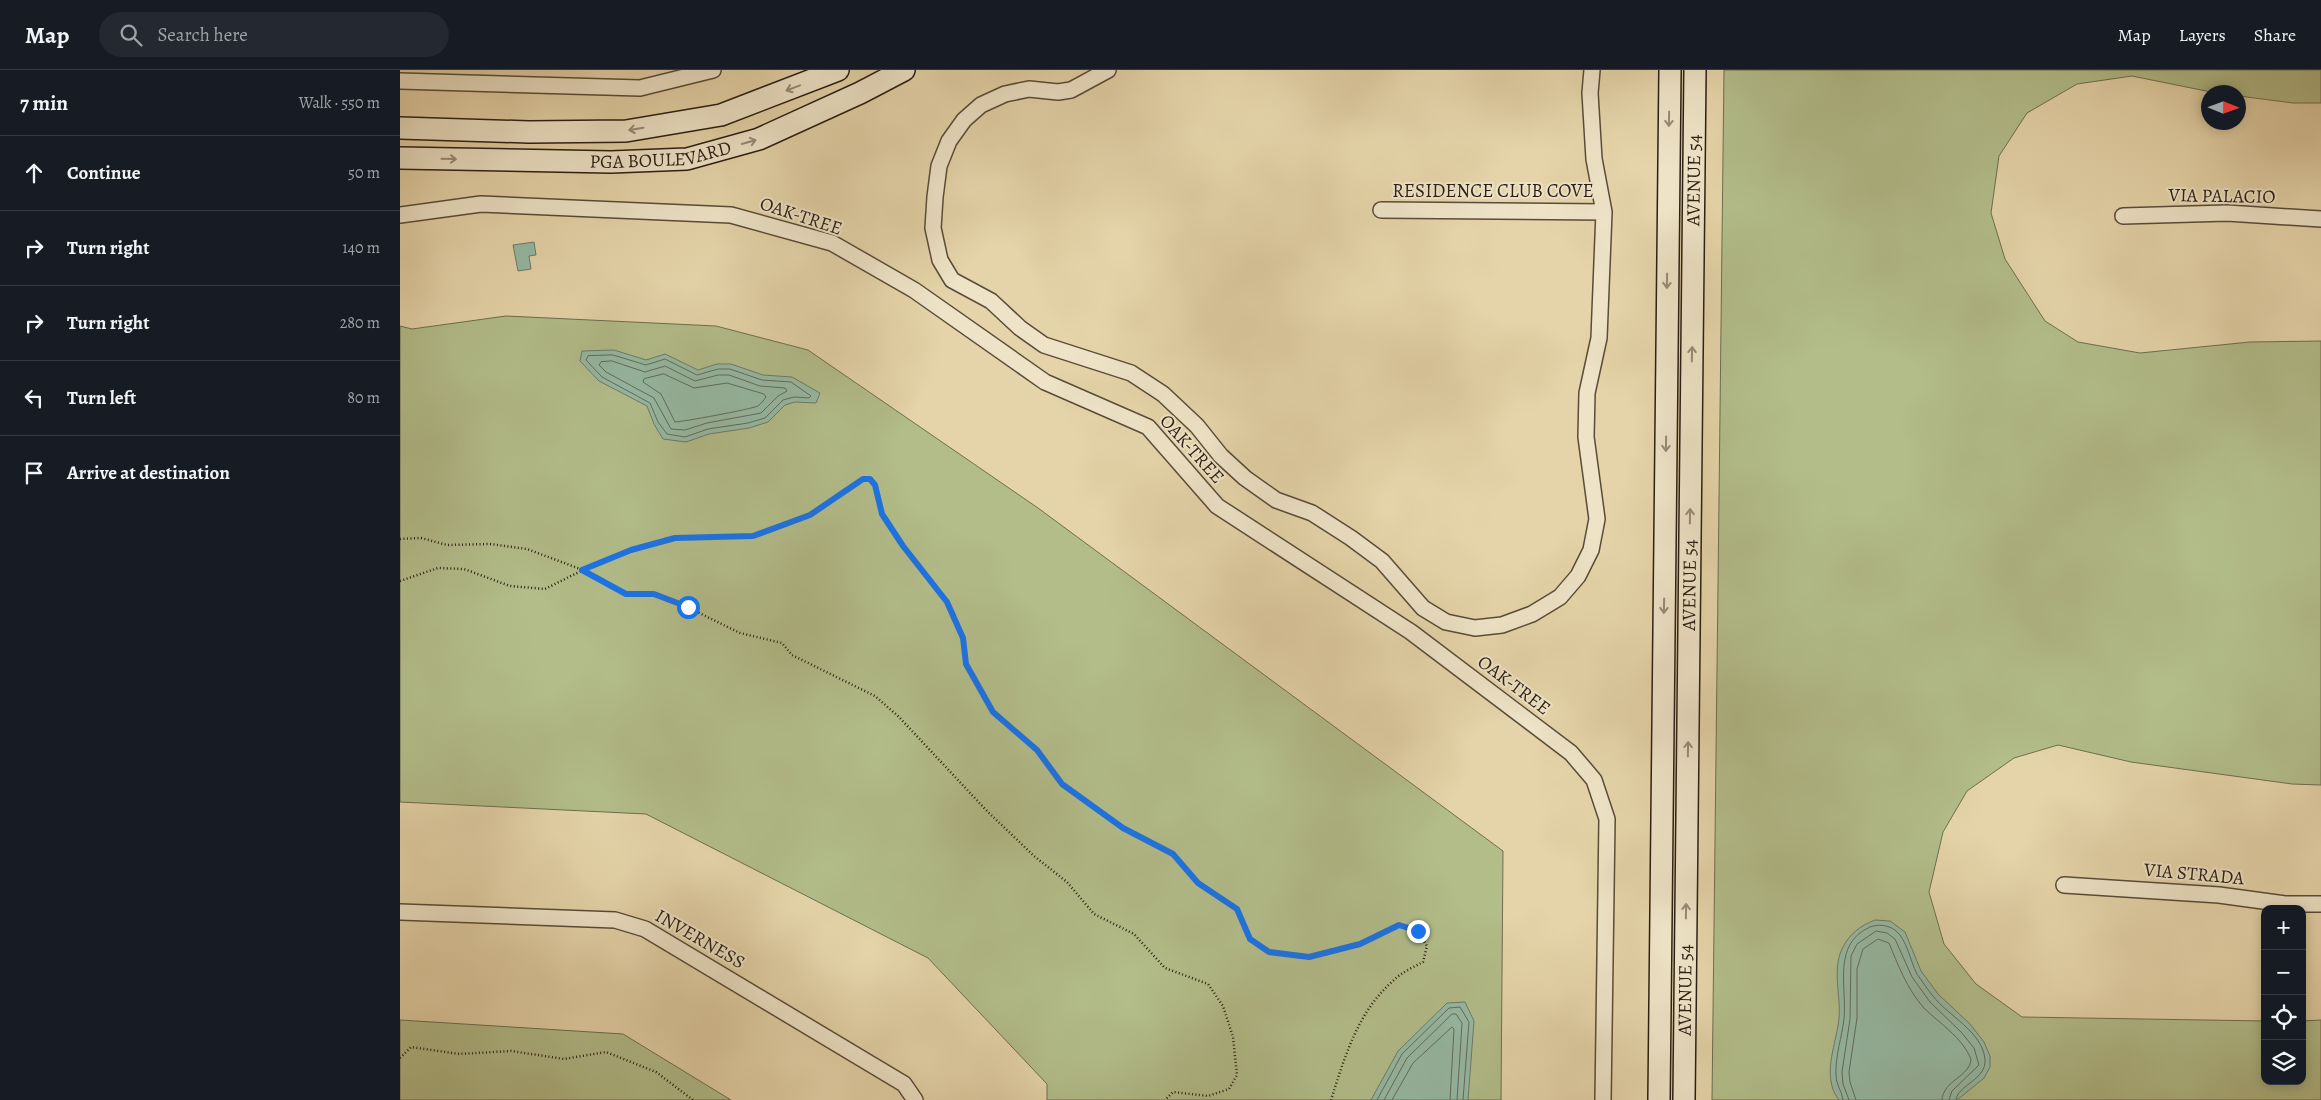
<!DOCTYPE html>
<meta charset="utf-8">
<style>
body{margin:0;font-family:Alegreya,serif;background:#242831;color:#f1f3f6}
.controls{position:absolute;right:15px;bottom:15px;display:grid;overflow:hidden;border-radius:10px;box-shadow:0 2px 12px #0003}
.controls button{width:45px;height:45px;display:grid;place-items:center;padding:0;border:0;border-bottom:1px solid #363941;background:#171b24;color:#f1f3f6;font:25px sans-serif}
.compass{position:absolute;left:1801px;top:15px;width:45px;height:45px;border-radius:50%;background:#171b24;box-shadow:0 2px 12px #0003;rotate:91deg}
.stop{position:absolute;width:15px;height:15px;margin:-11px;border:4px solid #1a73e8;border-radius:50%;background:#fff}
.stop.end{background:#1a73e8;border-color:#fff;box-shadow:0 1px 5px #0008}
.list{margin:0;padding:0;list-style:none}
h2{display:flex;justify-content:space-between;align-items:center;height:65px;margin:0;padding:0 20px;font-size:21px}
h2 small{font-size:16px;font-weight:400;color:#9ea1a6}
.list li{display:grid;grid-template-columns:32px 1fr auto;gap:15px;align-items:center;box-sizing:border-box;height:75px;padding:0 20px;border-top:1px solid #363941}
.list b{display:block;font-size:19px;white-space:nowrap}
.list em{font-size:16px;font-style:normal;color:#9ea1a6}
.icon{flex:none;width:28px;height:28px;fill:none;stroke:currentColor;stroke-width:2;stroke-linecap:round;stroke-linejoin:round}
.map{position:relative;flex:none;width:1921px;height:1030px;overflow:hidden}
header{display:flex;align-items:center;gap:30px;box-sizing:border-box;height:70px;padding:0 25px;background:#171b24;border-bottom:1px solid #363941}
header strong{font-size:24px}
nav{display:flex;gap:28px;margin-inline-start:auto;font-size:18px}
.search{width:350px;height:45px;background:#242831;display:flex;align-items:center;gap:12px;box-sizing:border-box;padding:0 18px;border-radius:28px;color:#9ea1a6;font-size:19px}
main{display:flex}
aside{flex:1;background:#171b24}
.map>svg:first-child{display:block}
</style>
<header>
<strong>Map</strong>
<div class="search"><svg class="icon" aria-label="search" viewBox="0 0 24 24"><circle cx="10" cy="10" r="6"/><path d="M15 15l6 6"/></svg>Search here</div>
<nav><a>Map</a><a>Layers</a><a>Share</a></nav>
</header>
<main>
<aside>
<h2>7 min<small>Walk · 550 m</small></h2>
<ul class="list">
<li><svg class="icon" aria-label="ahead" viewBox="0 0 24 24"><path d="M12 20V5M6 11l6-6 6 6"/></svg><div><b>Continue</b></div><em>50 m</em></li>
<li><svg class="icon" aria-label="right" viewBox="0 0 24 24"><path d="M7 20v-9h11M14 6l5 5-5 5"/></svg><div><b>Turn right</b></div><em>140 m</em></li>
<li><svg class="icon" aria-label="right" viewBox="0 0 24 24"><path d="M7 20v-9h11M14 6l5 5-5 5"/></svg><div><b>Turn right</b></div><em>280 m</em></li>
<li><svg class="icon" aria-label="left" viewBox="0 0 24 24"><path d="M17 20v-9H6M10 6l-5 5 5 5"/></svg><div><b>Turn left</b></div><em>80 m</em></li>
<li><svg class="icon" aria-label="arrive" viewBox="0 0 24 24"><path d="M6 21V4h12l-3 4 3 4H6"/></svg><div><b>Arrive at destination</b></div></li>
</ul>
</aside>
<div class="map">
<svg width="1921" height="1030" viewBox="0 0 1921 1030">
<rect width="100%" height="100%" fill="#e5d4a9"/>
<filter id="stains"><feTurbulence type="fractalNoise" baseFrequency=".004" numOctaves="4"/><feColorMatrix values="0 0 0 0 .2 0 0 0 0 .09 0 0 0 0 .02 0 0 0 .5 -.17"/></filter>
<radialGradient id="worn" r=".72"><stop offset=".6" stop-color="#630" stop-opacity="0"/><stop offset="1" stop-color="#630" stop-opacity=".3"/></radialGradient>
<!-- green -->
<path fill="#b2bd8a" stroke="#6e6e4e" d="M 1324,0 L 1921,0 L 1921,33 L 1893,33 L 1839,26 L 1838,22 L 1811,22 L 1732,6 L 1677,14 L 1627,43 L 1599,86 L 1591,143 L 1605,189 L 1645,251 L 1678,272 L 1740,283 L 1850,272 L 1921,271 L 1921,715 L 1892,714 L 1731,692 L 1658,675 L 1614,688 L 1567,721 L 1543,762 L 1529,822 L 1544,874 L 1576,914 L 1622,947 L 1865,951 L 1865,1011 L 1902,1011 L 1902,951 L 1921,950 L 1921,1030 L 1312,1030 Z
M 106,246 L 316,256 L 408,280 L 638,438 L 1103,781 L 1101,1030 L 647,1030 L 647,1014 L 528,888 L 246,744 L 0,732 L 0,256 L 12,259 Z
M 0,950 L 223,964 L 331,1030 L 0,1030 Z"/>
<!-- water -->
<path fill="#96b9a4" stroke="#6b7b6a" d="M 134,172 L 136,185 L 129,186 L 131,199 L 118,201 L 113,175 Z
M 214,280 L 246,290 L 265,284 L 298,300 L 317,294 L 331,294 L 363,305 L 392,307 L 420,323 L 416,333 L 395,332 L 385,335 L 368,352 L 349,358 L 309,364 L 286,372 L 263,369 L 254,354 L 247,336 L 199,311 L 180,291 L 182,281 Z
M 1475,850 L 1490,851 L 1505,862 L 1521,901 L 1538,924 L 1570,954 L 1584,972 L 1590,986 L 1590,997 L 1584,1008 L 1557,1030 L 1439,1030 C 1436,1026 1433,1021 1432,1016 C 1426,994 1437,970 1439,948 C 1441,926 1432,900 1442,879 C 1449,864 1460,856 1475,850 Z
M 1065,932 L 1074,951 L 1068,1030 L 971,1030 L 998,981 L 1047,933 Z"/>
<g fill="none" stroke-linecap="round" stroke-linejoin="round">
<!-- shore -->
<path stroke="#606c5c" stroke-width="1" d="M 213,285 L 246,295 L 265,289 L 297,305 L 318,299 L 330,299 L 362,310 L 391,312 L 411,326 L 409,328 L 394,327 L 383,330 L 365,348 L 348,353 L 308,359 L 285,367 L 267,364 L 258,352 L 250,333 L 202,307 L 186,290 L 188,286 Z
M 212,291 L 245,302 L 265,296 L 295,311 L 318,305 L 329,305 L 360,316 L 385,318 L 387,321 L 378,326 L 361,343 L 307,353 L 285,360 L 271,359 L 254,328 L 206,302 L 199,295 L 201,292 Z
M 264,304 L 294,318 L 327,313 L 364,324 L 366,327 C 364,330 361,334 358,336 C 352,339 282,352 275,352 L 261,324 L 243,312 L 244,309 Z
M 977,1030 L 1002,984 L 1049,938 L 1060,937 L 1069,952 L 1063,1030
M 984,1030 L 1007,988 L 1052,944 L 1056,944 L 1062,953 L 1057,1030
M 992,1030 L 1013,993 L 1052,957 L 1054,959 L 1050,1030
M 1443,1030 C 1442,1021 1436,1015 1436,1005 C 1435,986 1442,967 1444,949 C 1447,916 1432,874 1470,857 C 1478,854 1488,855 1495,860 C 1507,869 1510,891 1517,904 C 1522,911 1527,919 1533,926 C 1548,946 1582,961 1585,989 C 1587,1010 1557,1015 1556,1030
M 1449,1030 L 1443,1014 L 1442,1002 L 1450,949 L 1451,886 L 1457,874 L 1476,861 L 1487,863 L 1495,869 L 1512,907 L 1530,932 L 1561,962 L 1574,978 L 1579,995 L 1552,1021 L 1549,1030
M 1456,1030 L 1450,1012 L 1449,1002 L 1457,948 L 1457,899 L 1463,879 L 1478,869 L 1489,873 C 1498,895 1507,919 1524,938 C 1540,954 1562,967 1571,989 C 1570,1007 1543,1010 1542,1030"/>
<!-- street casing -->
<g stroke="#594c38" stroke-width="18">
<path id="street" d="M 708,0 L 671,20 L 658,22 L 629,19 L 605,24 L 581,35 L 564,50 L 549,71 L 539,96 L 535,127 L 533,158 L 540,190 L 552,210 L 591,231 L 620,258 L 644,275 L 731,303 L 763,324 L 797,356 L 821,386 L 845,408 L 876,430 L 912,443 L 951,468 L 982,491 L 1023,538 L 1046,552 L 1075,558 L 1102,555 L 1132,544 L 1160,527 L 1178,506 L 1191,480 L 1197,449 L 1186,367 L 1187,323 L 1199,268 L 1204,142 L 1194,89 L 1190,23 L 1192,0
M 0,11 L 240,18 L 313,0
M 981,140 L 1204,142
M 0,145 L 81,134 L 331,145 L 432,173 L 514,220 L 645,312 L 748,357 L 817,436 L 1011,562 L 1171,683 L 1194,710 L 1207,749 L 1203,1030
M 1723,146 L 1827,143 L 1921,149
M 1664,815 L 1819,825 L 1885,834 L 1921,834
M 0,842 L 215,850 L 245,859 L 504,1014 L 515,1030"/>
</g>
<!-- secondary casing -->
<g stroke="#2a1f13" stroke-width="24">
<g id="secondary">
<path d="M 0,58 L 129,62 L 226,61 L 321,45 L 438,0"/>
<path id="s1" d="M 0,88 L 211,92 L 287,89 L 359,69 L 460,23 L 504,0"/>
<path d="M 1259,1030 L 1270,0"/>
<path id="s2" d="M 1284,1030 L 1295,0"/>
</g>
</g>
<!-- path -->
<path stroke="#2a1f13" stroke-width="2.5" stroke-dasharray="1 2.5" stroke-linecap="butt" d="M 0,469 L 21,468 L 47,475 L 90,474 L 127,479 L 183,500 L 231,480 L 275,468 L 353,466 L 410,445 L 463,409 L 471,409 L 475,415 L 482,444 L 503,476 L 547,532 L 563,568 L 566,594 L 593,642 L 637,680 L 662,714 L 723,758 L 773,783 L 798,813 L 837,839 L 850,869 L 869,882 L 909,887 L 960,874 L 999,855 L 1018,861 L 1027,876 L 1023,892 C 1014,897 1002,902 994,910 C 958,941 945,986 931,1030
M 0,511 L 38,498 L 64,499 L 110,516 L 145,519 L 183,500 L 226,524 L 254,524 L 287,537 L 340,563 L 382,573 L 392,585 L 475,626 L 499,647 L 586,740 L 634,786 L 667,812 L 694,844 L 734,864 L 765,898 L 808,914 L 823,936 L 833,967 L 837,1005 L 829,1019 L 808,1026 L 773,1022 L 765,1030
M 0,988 L 11,977 L 59,984 L 111,981 L 164,989 L 206,982 L 256,1002 L 293,1030"/>
<!-- street -->
<use href="#street" stroke="#eee3c7" stroke-width="15"/>
<!-- secondary -->
<use href="#secondary" stroke="#eee3c7" stroke-width="21"/>
</g>
<!-- one-way arrows -->
<defs><path id="oneway-shaft" d="M-6 0H5M1.5-3L5.5 0L1.5 3" fill="none" stroke-width="1.6" stroke-linecap="round" stroke-linejoin="round" transform="scale(1.25)"/></defs>
<g stroke="#968b76">
<use href="#oneway-shaft" transform="translate(393 18) rotate(159)"/>
<use href="#oneway-shaft" transform="translate(1269 49) rotate(91)"/>
<use href="#oneway-shaft" transform="translate(236 59) rotate(171)"/>
<use href="#oneway-shaft" transform="translate(349 72) rotate(-16)"/>
<use href="#oneway-shaft" transform="translate(49 89) rotate(1)"/>
<use href="#oneway-shaft" transform="translate(1267 211) rotate(91)"/>
<use href="#oneway-shaft" transform="translate(1292 284) rotate(-89)"/>
<use href="#oneway-shaft" transform="translate(1266 374) rotate(91)"/>
<use href="#oneway-shaft" transform="translate(1290 446) rotate(-89)"/>
<use href="#oneway-shaft" transform="translate(1264 536) rotate(91)"/>
<use href="#oneway-shaft" transform="translate(1288 679) rotate(-89)"/>
<use href="#oneway-shaft" transform="translate(1286 841) rotate(-89)"/>
</g>
<g fill="none" stroke-linecap="round" stroke-linejoin="round">
<!-- route -->
<path stroke="#1a73e8" stroke-width="6" d="M 288,537 L 254,524 L 226,524 L 182,500 L 231,480 L 275,468 L 353,466 L 410,445 L 463,409 L 470,409 L 475,415 L 482,444 L 503,476 L 547,532 L 563,568 L 566,594 L 593,642 L 637,680 L 662,714 L 723,758 L 773,784 L 798,813 L 837,839 L 850,869 L 869,882 L 909,887 L 960,874 L 999,855 L 1018,861"/>
</g>
<g text-anchor="middle" dominant-baseline="central" stroke-width="4" stroke-linejoin="round" paint-order="stroke">
<!-- street labels -->
<g font-size="19" fill="#2a1f13" stroke="#eee3c7">
<text stroke="none"><textPath href="#s1" startOffset="261">PGA BOULEVARD</textPath></text>
<text stroke="none"><textPath href="#s2" startOffset="920">AVENUE 54</textPath></text>
<text x="1093" y="121">RESIDENCE CLUB COVE</text>
<text transform="translate(1822 126) rotate(1)">VIA PALACIO</text>
<text transform="translate(401 146) rotate(18)">OAK-TREE</text>
<text transform="translate(792 379) rotate(48)">OAK-TREE</text>
<text stroke="none"><textPath href="#s2" startOffset="515">AVENUE 54</textPath></text>
<text transform="translate(1114 615) rotate(37)">OAK-TREE</text>
<text transform="translate(1794 804) rotate(5)">VIA STRADA</text>
<text transform="translate(300 869) rotate(30)">INVERNESS</text>
<text stroke="none"><textPath href="#s2" startOffset="110">AVENUE 54</textPath></text>
</g>
</g>
<rect width="100%" height="100%" filter="url(#stains)"/>
<rect width="100%" height="100%" fill="url(#worn)"/>
</svg>
<div class="controls">
<button>+</button>
<button>−</button>
<button><svg class="icon" aria-label="locate" viewBox="0 0 24 24"><circle cx="12" cy="12" r="6"/><path d="M12 2v4M12 18v4M2 12h4M18 12h4"/></svg></button>
<button><svg class="icon" aria-label="layers" viewBox="0 0 24 24"><path d="M12 4l9 5-9 5-9-5zM3 14l9 5 9-5"/></svg></button>
</div>
<svg class="compass" viewBox="-18 -18 36 36"><path d="M0-13l5 13h-10z" fill="#e53935"/><path d="M0 13l5-13h-10z" fill="#9ea1a6"/></svg>
<div class="stop" style="left:288px;top:537px"></div>
<div class="stop end" style="left:1018px;top:861px"></div>
</div>
</main>
